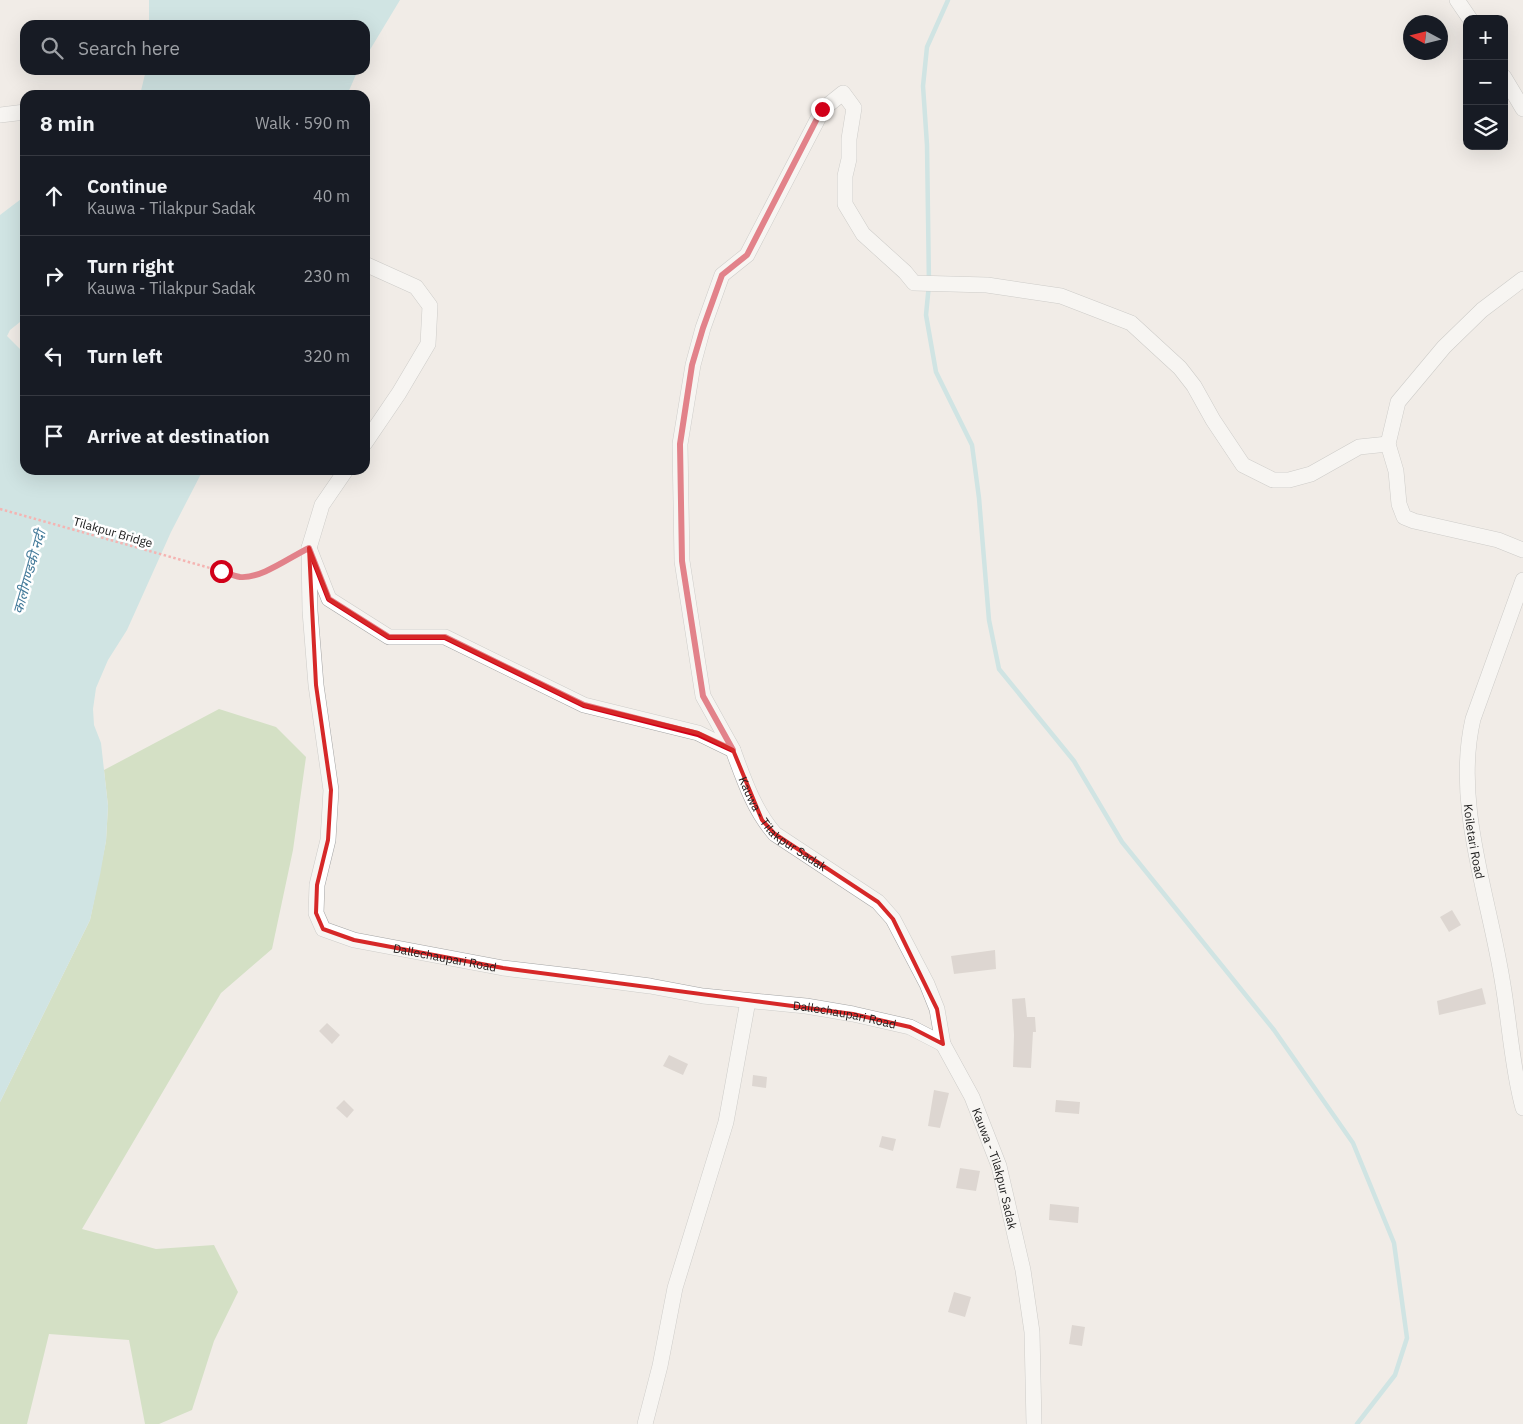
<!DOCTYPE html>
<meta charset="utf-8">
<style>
body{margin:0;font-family:"IBM Plex Sans","Noto Sans Devanagari",sans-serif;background:#242831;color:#f1f3f6}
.controls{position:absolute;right:15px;top:15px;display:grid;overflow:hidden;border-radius:10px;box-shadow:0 5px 20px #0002}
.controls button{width:45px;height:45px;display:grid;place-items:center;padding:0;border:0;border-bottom:1px solid #363941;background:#171b24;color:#f1f3f6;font:25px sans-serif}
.compass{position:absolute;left:1403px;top:15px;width:45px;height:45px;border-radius:50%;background:#171b24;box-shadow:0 5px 20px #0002;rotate:277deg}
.stop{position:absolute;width:15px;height:15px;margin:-11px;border:4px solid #d10019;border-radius:50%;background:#fff}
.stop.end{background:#d10019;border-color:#fff;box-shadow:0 1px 5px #0008}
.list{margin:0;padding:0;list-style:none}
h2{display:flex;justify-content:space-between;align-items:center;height:65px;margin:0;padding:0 20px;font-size:21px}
h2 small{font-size:16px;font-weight:400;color:#9ea1a6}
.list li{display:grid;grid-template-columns:32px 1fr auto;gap:15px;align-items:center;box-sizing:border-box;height:80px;padding:0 20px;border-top:1px solid #363941}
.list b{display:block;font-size:19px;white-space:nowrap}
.list p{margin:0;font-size:16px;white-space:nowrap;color:#9ea1a6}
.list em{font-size:16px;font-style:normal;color:#9ea1a6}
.icon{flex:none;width:28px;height:28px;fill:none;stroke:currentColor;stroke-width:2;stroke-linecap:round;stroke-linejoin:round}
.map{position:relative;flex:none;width:1523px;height:1424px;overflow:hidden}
.search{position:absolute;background:#171b24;box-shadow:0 5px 20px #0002;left:20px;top:20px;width:350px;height:55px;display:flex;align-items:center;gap:12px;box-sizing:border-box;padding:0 18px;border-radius:15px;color:#9ea1a6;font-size:19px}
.panel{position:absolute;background:#171b24;box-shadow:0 5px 20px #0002;left:20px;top:90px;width:350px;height:385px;border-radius:15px}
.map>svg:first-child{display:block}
</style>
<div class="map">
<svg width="1523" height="1424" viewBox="0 0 1523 1424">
<rect width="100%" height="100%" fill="#f1ece7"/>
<!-- forest -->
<path fill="#b2d09c" d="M 219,709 L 276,727 L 306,757 L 293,850 L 272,949 L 221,993 L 82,1229 L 156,1249 L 214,1245 L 238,1292 L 214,1341 L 192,1410 L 159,1424 L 145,1424 L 129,1340 L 49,1334 L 27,1424 L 0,1424 L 0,1102 L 90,920 L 106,841 L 108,806 L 104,770 Z"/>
<!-- water -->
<path fill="#a8d9de" d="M 149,0 L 400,0 L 365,58 L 365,25 L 149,25 Z
M 146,70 L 358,70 L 347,95 L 140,95 Z
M 25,196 L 25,318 L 10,330 L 7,336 L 20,349 L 25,351 L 25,470 L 203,470 L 171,532 L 127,630 L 108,660 L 96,688 L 93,709 L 94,725 L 101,743 L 108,806 L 106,841 L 100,875 L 90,920 L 0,1102 L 0,215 Z"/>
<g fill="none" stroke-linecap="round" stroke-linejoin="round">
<!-- stream -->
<path stroke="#a8d9de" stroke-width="4.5" d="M 948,0 L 927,47 L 923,86 L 927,145 L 929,284 L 926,315 L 936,372 L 972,445 L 979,498 L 989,620 L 999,669 L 1074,761 L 1122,842 L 1274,1030 L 1353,1143 L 1394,1243 L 1407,1338 L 1395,1375 L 1357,1424"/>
</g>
<!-- building -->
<path fill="#c6bbb6" d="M 1452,910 L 1461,925 L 1449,932 L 1440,917 Z
M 995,950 L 996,969 L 954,974 L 951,956 Z
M 1482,988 L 1486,1004 L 1439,1015 L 1437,1001 Z
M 1025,998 L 1027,1017 L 1035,1017 L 1036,1032 L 1033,1032 L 1031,1068 L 1013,1067 L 1014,1035 L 1012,999 Z
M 327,1023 L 340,1035 L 332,1044 L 319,1031 Z
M 669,1055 L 688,1064 L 683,1075 L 663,1066 Z
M 753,1075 L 767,1077 L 766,1088 L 752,1086 Z
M 934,1090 L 949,1093 L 940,1128 L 928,1126 Z
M 344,1100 L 354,1110 L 347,1118 L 336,1108 Z
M 1056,1100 L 1080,1102 L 1079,1114 L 1055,1112 Z
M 882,1136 L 896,1139 L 893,1151 L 879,1147 Z
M 960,1168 L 980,1171 L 976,1191 L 956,1188 Z
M 1050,1204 L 1079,1207 L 1078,1223 L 1049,1220 Z
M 954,1292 L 971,1297 L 965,1317 L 948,1312 Z
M 1072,1325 L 1085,1327 L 1082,1346 L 1069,1344 Z"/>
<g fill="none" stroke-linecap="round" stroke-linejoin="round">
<!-- street casing -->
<g stroke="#a4a4a4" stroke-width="16">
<g id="street">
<path d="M 1457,0 L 1470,19"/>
<path d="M 1504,77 L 1523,109"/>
<path d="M 0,115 L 25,112"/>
<path d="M 365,264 L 416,287 L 430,306 L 428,344 L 399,393 L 365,443"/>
<path d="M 1523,279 L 1482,310 L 1444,347 L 1398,402 L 1388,444 L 1396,471 L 1399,504 L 1404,517 L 1414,521 L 1498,540 L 1523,550"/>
<path id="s1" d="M 346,470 L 322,505 L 309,548 L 310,611 L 316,685 L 331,790 L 328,840 L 317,885 L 316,913 L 323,929 L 354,940 L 503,968 L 580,977 L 650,986 L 703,996 L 806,1006 L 853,1014 L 910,1027 L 943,1044"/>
<path id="s2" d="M 309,548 L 329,599 L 389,637 L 445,637 L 584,705 L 698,733 L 733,750 C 744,780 754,810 775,834 L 878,902 L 893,919 L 927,984 L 937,1009 L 943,1044 L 972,1097 L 999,1166 L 1023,1270 L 1032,1332 L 1034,1424"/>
<path id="s3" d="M 1523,580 L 1473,719 C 1453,805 1490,899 1503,985 C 1510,1026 1512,1068 1523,1108"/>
<path d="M 733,750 L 703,696 L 682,561 L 680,444 L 693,365 L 703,328 L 722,275 L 747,255 L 823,109 L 843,93 L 854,108 L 849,139 L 849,159 L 845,176 L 845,204 L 863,234 L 905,272 L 914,283 L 987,285 L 1061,296 L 1131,323 L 1180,368 L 1194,386 L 1213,420 L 1243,465 L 1273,480 L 1289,480 L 1311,474 L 1359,447 L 1388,444"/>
<path d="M 645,1424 L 660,1366 L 675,1288 L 726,1122 L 748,1001"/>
</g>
</g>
<!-- path -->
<path stroke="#fa6f71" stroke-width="2.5" stroke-dasharray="2.5 2.5" stroke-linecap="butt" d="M 0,509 L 242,577 L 263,573 L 296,554"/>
<!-- street -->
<use href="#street" stroke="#fff" stroke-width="15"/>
</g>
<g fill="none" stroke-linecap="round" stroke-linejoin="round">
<!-- route -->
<path stroke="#d10019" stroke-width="6" d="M 221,571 C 227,573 234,576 240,577 C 261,579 290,557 309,548 L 329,599 L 389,637 L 445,637 L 584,705 L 698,734 L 733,750 L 703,696 L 682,561 L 680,444 L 692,365 L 703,328 L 722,275 L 747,255 L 822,109"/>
</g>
<!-- marked area -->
<path d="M0 0H1523V1424H0ZM 309,548 L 329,599 L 389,637 L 445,637 L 584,705 L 698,733 L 733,750 L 762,820 L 775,834 L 878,902 L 893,919 L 937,1009 L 943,1044 L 910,1027 L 853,1014 L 503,968 L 354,940 L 323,929 L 316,913 L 317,885 L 328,840 L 331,790 L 316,685 Z" fill="#f1ece7" fill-opacity=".55" fill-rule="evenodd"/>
<path fill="none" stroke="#d62828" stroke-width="4" stroke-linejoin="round" d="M 309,548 L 329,599 L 389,637 L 445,637 L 584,705 L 698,733 L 733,750 L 762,820 L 775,834 L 878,902 L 893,919 L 937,1009 L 943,1044 L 910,1027 L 853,1014 L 503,968 L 354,940 L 323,929 L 316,913 L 317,885 L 328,840 L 331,790 L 316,685 Z"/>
<g text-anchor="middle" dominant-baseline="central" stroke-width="5" stroke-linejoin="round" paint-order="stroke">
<!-- street labels -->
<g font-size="12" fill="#202020" stroke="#fff">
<text transform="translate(113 532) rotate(16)">Tilakpur Bridge</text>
<text stroke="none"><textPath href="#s2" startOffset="585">Kauwa - Tilakpur Sadak</textPath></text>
<text stroke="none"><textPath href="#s3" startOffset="271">Koiletari Road</textPath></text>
<text stroke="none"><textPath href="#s1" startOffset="598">Dallechaupari Road</textPath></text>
<text stroke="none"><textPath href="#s1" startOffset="1002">Dallechaupari Road</textPath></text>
<text stroke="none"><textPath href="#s2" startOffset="1005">Kauwa - Tilakpur Sadak</textPath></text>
</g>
<!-- water labels -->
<g font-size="14" font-style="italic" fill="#427999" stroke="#fff">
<text transform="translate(29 572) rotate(-74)">कालीगण्डकी नदी</text>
</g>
</g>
</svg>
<div class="controls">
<button>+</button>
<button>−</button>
<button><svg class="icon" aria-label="layers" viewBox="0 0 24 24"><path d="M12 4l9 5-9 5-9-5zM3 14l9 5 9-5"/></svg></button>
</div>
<svg class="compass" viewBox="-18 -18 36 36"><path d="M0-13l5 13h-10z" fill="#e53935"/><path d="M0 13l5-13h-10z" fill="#9ea1a6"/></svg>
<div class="stop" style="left:221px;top:571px"></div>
<div class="stop end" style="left:822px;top:109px"></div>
<div class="search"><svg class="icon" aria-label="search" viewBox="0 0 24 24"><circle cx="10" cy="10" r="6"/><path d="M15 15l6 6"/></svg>Search here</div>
<section class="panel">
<h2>8 min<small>Walk · 590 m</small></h2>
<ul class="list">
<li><svg class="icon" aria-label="ahead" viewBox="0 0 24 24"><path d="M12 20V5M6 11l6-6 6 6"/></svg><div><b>Continue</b><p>Kauwa - Tilakpur Sadak</p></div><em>40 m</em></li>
<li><svg class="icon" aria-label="right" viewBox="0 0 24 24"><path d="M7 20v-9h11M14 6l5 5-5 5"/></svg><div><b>Turn right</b><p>Kauwa - Tilakpur Sadak</p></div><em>230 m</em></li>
<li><svg class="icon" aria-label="left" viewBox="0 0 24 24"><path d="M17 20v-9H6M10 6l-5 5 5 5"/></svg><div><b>Turn left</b></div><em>320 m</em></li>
<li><svg class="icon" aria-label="arrive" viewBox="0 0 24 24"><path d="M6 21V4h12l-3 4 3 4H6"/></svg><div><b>Arrive at destination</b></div></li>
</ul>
</section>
</div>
